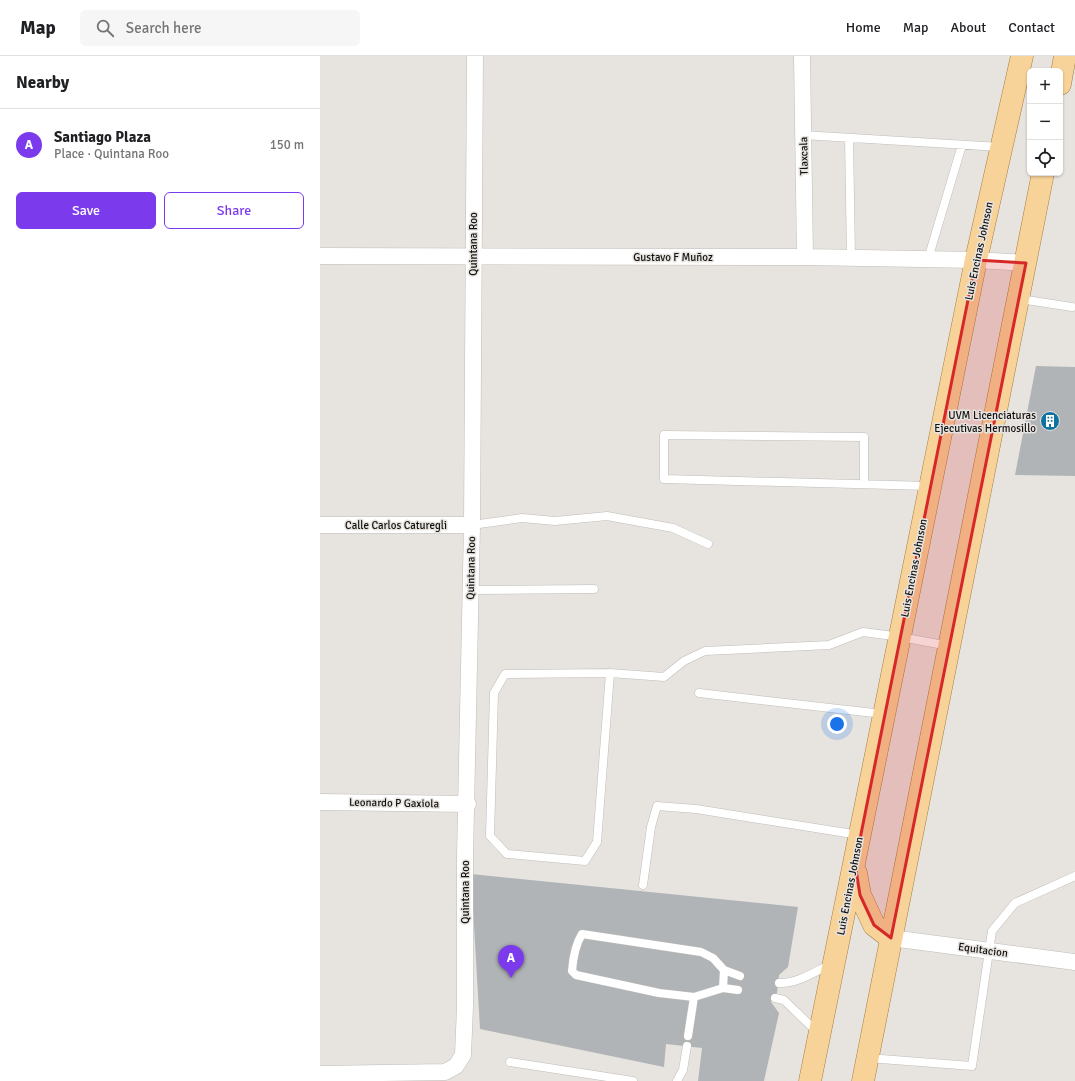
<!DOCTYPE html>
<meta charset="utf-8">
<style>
body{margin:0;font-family:Signika,sans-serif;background:#f6f6f6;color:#202124}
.controls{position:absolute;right:12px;top:12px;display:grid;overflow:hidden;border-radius:6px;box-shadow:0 1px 3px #0004}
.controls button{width:36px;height:36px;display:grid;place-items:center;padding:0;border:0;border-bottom:1px solid #e0e0e0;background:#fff;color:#202124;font:20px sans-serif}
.you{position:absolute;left:517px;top:668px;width:14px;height:14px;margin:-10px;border:3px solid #fff;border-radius:50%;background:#1a73e8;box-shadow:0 0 0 6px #1a73e833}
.badge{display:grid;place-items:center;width:26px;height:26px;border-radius:50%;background:#7c3aed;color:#fff;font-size:13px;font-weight:700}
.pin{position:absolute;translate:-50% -33px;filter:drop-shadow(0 1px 2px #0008)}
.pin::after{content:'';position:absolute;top:21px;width:14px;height:12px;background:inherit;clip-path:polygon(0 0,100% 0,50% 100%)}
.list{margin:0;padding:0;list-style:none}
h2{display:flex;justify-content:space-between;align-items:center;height:52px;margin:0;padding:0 16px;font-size:17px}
h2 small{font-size:13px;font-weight:400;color:#757577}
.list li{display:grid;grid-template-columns:26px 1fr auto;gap:12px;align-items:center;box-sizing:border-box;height:72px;padding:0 16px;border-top:1px solid #e0e0e0}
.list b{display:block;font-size:15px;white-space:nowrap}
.list p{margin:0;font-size:13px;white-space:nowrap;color:#757577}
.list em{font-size:13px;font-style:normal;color:#757577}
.actions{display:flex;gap:8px;padding:12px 16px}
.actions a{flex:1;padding:9px 0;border:1px solid #7c3aed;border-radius:6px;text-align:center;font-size:14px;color:#7c3aed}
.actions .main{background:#7c3aed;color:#fff}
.icon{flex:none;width:22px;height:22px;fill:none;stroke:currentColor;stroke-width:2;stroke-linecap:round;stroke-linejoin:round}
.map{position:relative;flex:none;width:755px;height:1025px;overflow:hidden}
header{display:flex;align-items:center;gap:24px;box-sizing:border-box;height:56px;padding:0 20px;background:#fff;border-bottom:1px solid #e0e0e0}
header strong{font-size:19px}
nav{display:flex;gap:22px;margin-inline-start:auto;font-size:14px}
.search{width:280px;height:36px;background:#f6f6f6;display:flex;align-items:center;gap:10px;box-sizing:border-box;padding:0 14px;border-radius:6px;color:#757577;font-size:15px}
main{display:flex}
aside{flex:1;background:#fff}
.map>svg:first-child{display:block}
</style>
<header>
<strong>Map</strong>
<div class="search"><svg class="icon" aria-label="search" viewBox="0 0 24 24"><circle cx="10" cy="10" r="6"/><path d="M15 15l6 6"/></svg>Search here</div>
<nav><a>Home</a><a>Map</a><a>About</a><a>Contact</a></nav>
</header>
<main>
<aside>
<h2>Nearby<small></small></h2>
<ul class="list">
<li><span class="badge">A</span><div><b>Santiago Plaza</b><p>Place · Quintana Roo</p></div><em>150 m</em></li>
</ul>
<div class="actions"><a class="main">Save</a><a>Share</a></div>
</aside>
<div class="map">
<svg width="755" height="1025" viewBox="0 0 755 1025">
<rect width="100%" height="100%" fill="#e7e4e0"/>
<!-- building -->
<path fill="#b0b4b6" d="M 716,310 L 755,311 L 755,420 L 695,419 Z
M 151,818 L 478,851 L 468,911 L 459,919 L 457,937 L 451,946 L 459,957 L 444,1025 L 378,1025 L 382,992 L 346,988 L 344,1011 L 160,973 Z"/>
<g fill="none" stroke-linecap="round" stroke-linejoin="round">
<!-- lane casing -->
<g stroke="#bfbdb9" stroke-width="9">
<path id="lane" d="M 483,79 L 680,91
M 529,82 L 531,202
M 608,203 L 642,89
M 700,243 L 752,251
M 544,428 L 544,381 L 344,379 L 344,423 L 609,430
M 152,469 L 202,462 L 235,465 L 287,460 L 353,472 L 388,488
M 151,534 L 274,533
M 290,617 L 277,786 L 265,805 L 187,798 L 170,780 L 174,637 L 185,618 L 290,617 L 344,621 L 364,605 L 385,595 L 509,589 L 543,576 L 581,581 L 629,590
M 379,637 L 563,658
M 323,829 L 331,771 L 337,750 L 376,753 L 539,779
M 459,927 C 477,928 494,916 511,908
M 403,932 L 404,914
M 418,934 L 403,932 L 374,941 L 339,937 L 256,919 L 252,915 C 253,902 255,889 262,878 L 381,896 L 393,902 L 404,914 L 420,920
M 455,942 L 464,944 L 497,976
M 368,980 L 374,941
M 548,1002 L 652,1010 L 672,875 L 695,847 L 755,820
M 190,1006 L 313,1025
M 357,1025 L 363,1014 L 367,990"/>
</g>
<!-- street casing -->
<g stroke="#bfbdb9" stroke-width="17">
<path id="street" d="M 482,0 L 485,201
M 0,200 L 485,201 L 656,204 L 706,207
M 0,469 L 152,469
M 0,746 L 148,748
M 571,882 L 755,906
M 0,1018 L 125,1016 L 136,1010 L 143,999 L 145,951 L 145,800 L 152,469 L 155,0"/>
</g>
<!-- primary casing -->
<g stroke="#a57c3d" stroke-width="23">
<path id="primary" d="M 740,28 L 745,0
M 536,817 L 540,839 L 554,869 L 571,882
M 490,1025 L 656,204 L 702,0
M 543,1025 L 723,117"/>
</g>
<!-- lane -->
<use href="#lane" stroke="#fff" stroke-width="8"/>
<!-- street -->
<use href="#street" stroke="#fff" stroke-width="16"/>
<!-- primary -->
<use href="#primary" stroke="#f8d399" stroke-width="22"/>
</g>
<!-- marked area -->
<path fill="#d62828" fill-opacity="0.2" stroke="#d62828" stroke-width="3" stroke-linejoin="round" d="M 656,204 L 706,207 L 571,882 L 554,869 L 540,839 L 535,808 Z"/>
<!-- icons -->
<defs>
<g id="building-disc" transform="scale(1)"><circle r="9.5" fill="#10729f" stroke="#e7e4e0"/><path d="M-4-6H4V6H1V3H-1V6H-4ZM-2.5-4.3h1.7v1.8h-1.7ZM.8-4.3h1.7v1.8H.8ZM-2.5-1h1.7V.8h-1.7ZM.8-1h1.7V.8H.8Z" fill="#fff"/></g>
</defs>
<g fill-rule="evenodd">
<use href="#building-disc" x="730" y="365"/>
</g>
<g text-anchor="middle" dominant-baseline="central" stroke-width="3" stroke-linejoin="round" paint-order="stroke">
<!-- street labels -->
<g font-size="11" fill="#121110" stroke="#e7e4e0">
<text transform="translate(484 100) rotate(-91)">Tlaxcala</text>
<text transform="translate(153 188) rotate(-90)">Quintana Roo</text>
<text transform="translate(659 195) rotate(-78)">Luis Encinas Johnson</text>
<text x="353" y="201">Gustavo F Muñoz</text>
<text x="76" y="469">Calle Carlos Caturegli</text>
<text transform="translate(151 512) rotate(-89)">Quintana Roo</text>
<text transform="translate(594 512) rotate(-79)">Luis Encinas Johnson</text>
<text transform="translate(74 747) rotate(1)">Leonardo P Gaxiola</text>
<text transform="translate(530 830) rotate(-79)">Luis Encinas Johnson</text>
<text transform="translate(145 836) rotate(-90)">Quintana Roo</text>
<text transform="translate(663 894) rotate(8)">Equitacion</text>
</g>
<!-- poi labels -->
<g font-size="11" fill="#121110" stroke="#e7e4e0" text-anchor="end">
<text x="716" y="359">UVM Licenciaturas<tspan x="716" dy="13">Ejecutivas Hermosillo</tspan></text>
</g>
</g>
</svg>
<div class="controls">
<button>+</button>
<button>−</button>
<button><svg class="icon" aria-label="locate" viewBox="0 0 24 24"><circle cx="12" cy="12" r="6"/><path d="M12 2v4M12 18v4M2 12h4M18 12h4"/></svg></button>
</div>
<div class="you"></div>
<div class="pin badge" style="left:191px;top:922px">A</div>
</div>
</main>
